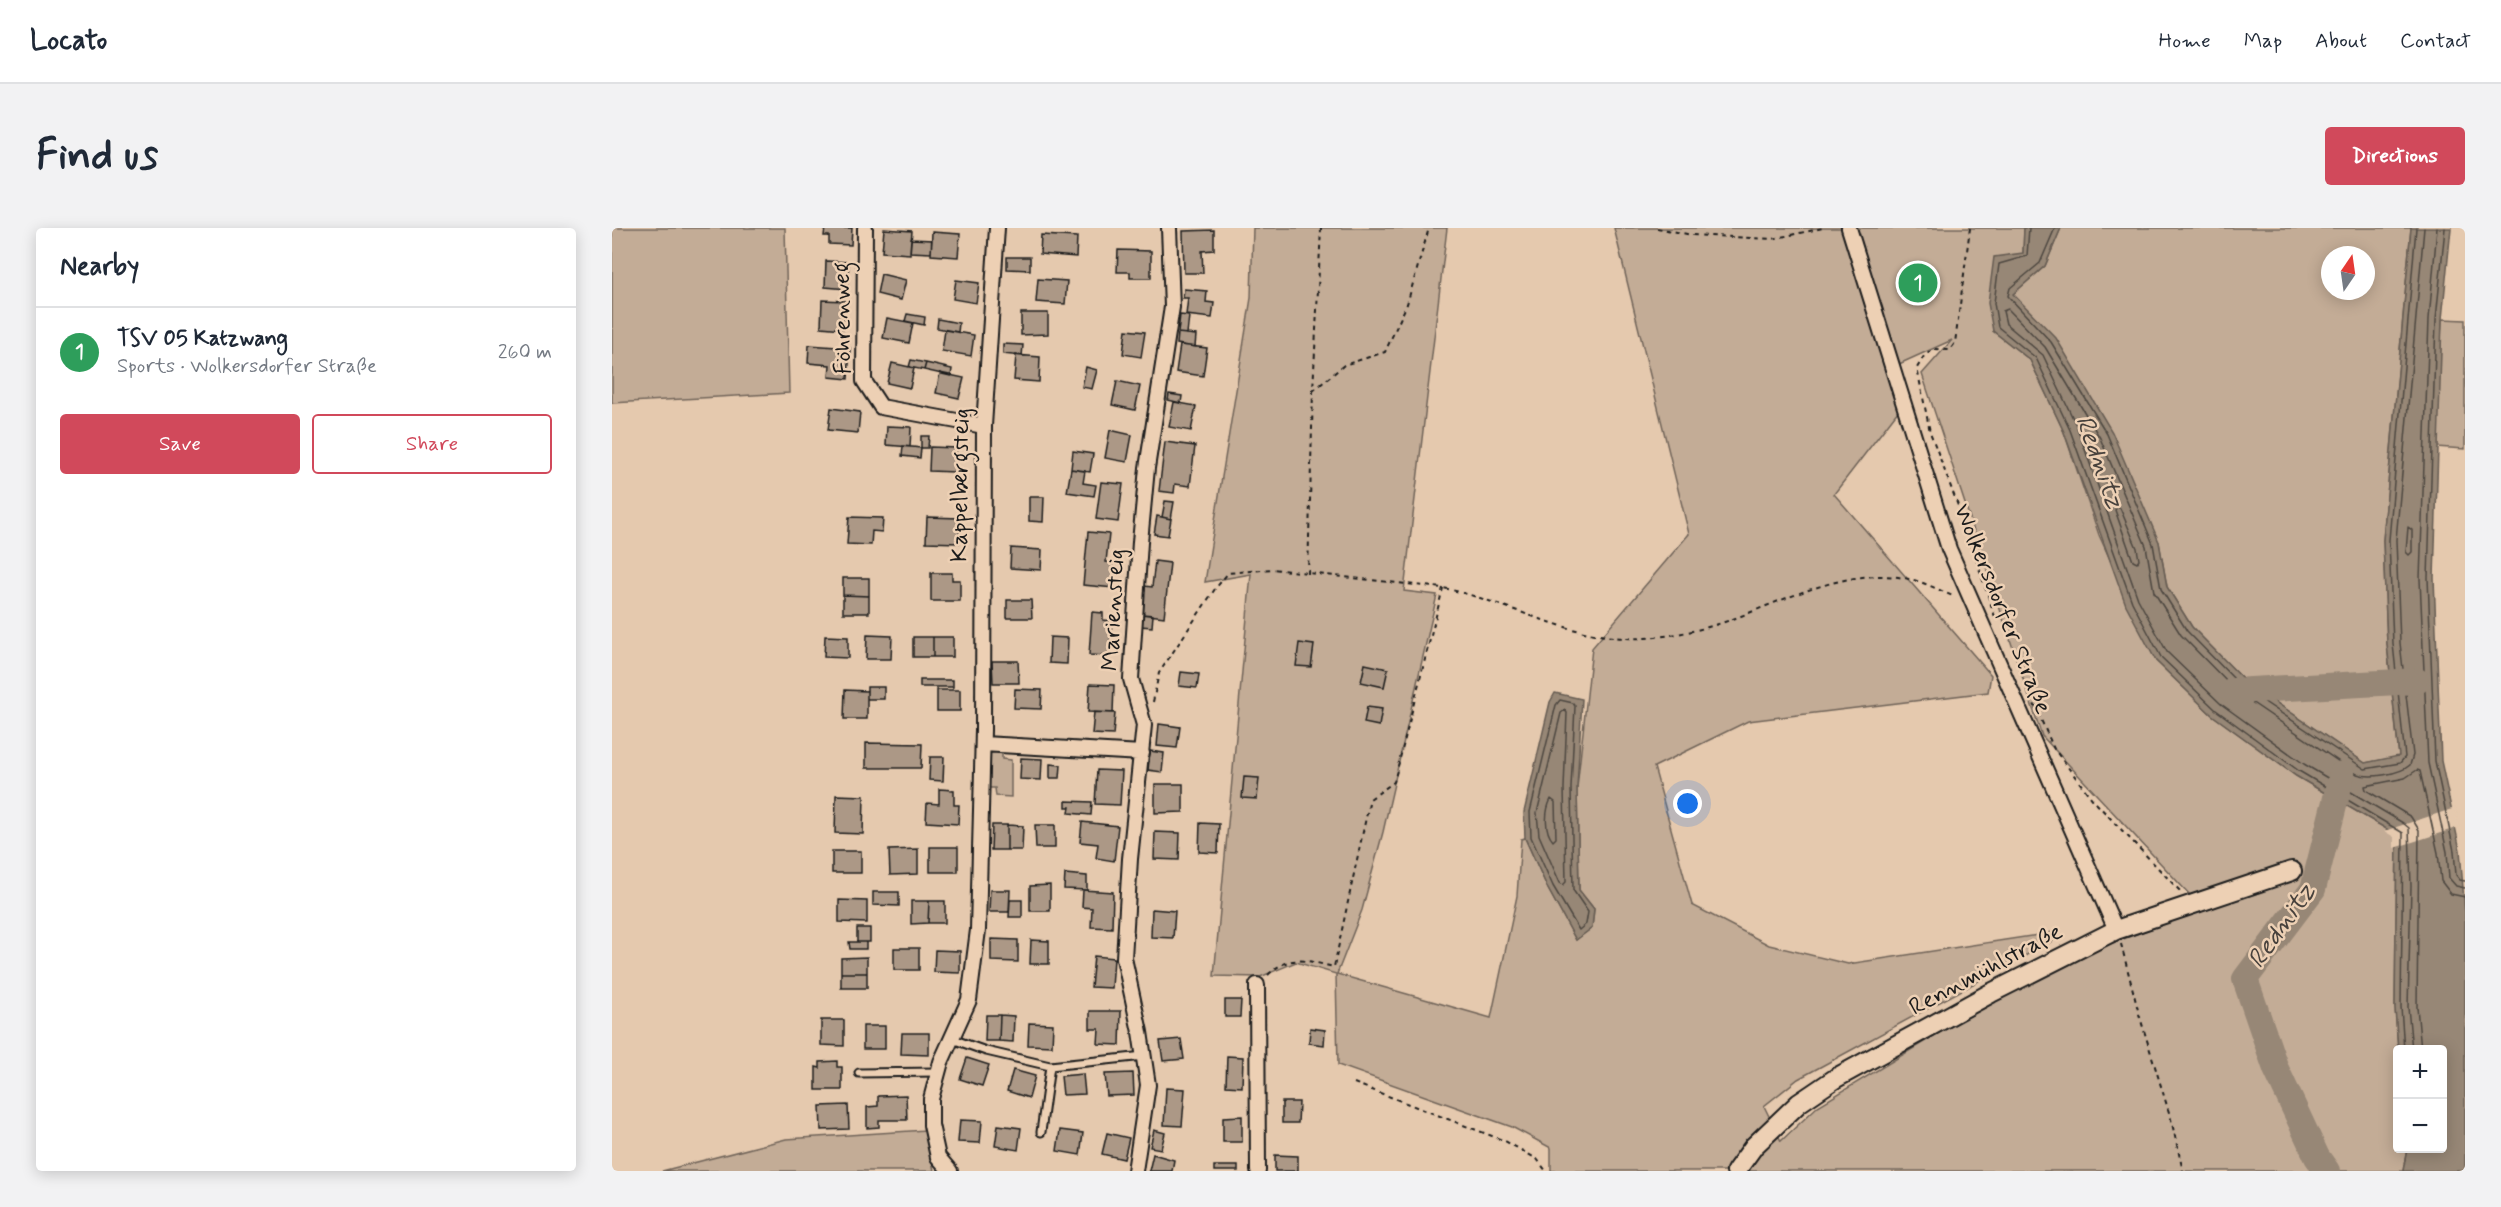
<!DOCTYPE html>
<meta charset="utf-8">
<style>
body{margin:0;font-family:Mynerve,sans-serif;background:#f2f2f3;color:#1f2937}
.controls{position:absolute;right:18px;bottom:18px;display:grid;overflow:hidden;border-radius:6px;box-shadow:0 3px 15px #0003}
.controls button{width:54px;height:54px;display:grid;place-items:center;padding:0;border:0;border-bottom:2px solid #e0e1e3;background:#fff;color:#1f2937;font:30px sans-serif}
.compass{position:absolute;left:1709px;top:18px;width:54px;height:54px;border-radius:50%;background:#fff;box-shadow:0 3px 15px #0003;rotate:13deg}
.you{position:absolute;left:1076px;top:576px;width:21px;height:21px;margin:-15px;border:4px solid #fff;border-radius:50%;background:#1a73e8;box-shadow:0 0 0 9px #1a73e833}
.badge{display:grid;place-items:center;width:39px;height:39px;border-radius:50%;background:#d1495b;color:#fff;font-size:20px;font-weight:700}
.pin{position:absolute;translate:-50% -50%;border:3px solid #fff;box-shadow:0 2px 6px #0006}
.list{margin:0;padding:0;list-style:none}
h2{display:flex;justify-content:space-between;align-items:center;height:78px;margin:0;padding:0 24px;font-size:26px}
h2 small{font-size:20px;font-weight:400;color:#747a83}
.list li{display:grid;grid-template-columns:39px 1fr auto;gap:18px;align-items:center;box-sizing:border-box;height:90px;padding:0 24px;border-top:2px solid #e0e1e3}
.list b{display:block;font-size:22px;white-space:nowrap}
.list p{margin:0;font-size:20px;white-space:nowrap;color:#747a83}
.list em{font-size:20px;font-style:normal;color:#747a83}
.actions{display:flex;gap:12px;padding:18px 24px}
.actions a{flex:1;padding:14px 0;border:2px solid #d1495b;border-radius:6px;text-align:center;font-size:21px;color:#d1495b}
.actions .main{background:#d1495b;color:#fff}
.map{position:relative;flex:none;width:1853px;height:943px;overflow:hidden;border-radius:6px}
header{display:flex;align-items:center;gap:36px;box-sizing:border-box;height:84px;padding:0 30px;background:#fff;border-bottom:2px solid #e0e1e3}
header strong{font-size:28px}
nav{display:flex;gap:33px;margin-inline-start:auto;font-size:21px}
.intro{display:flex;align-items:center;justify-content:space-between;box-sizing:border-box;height:144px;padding:0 36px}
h1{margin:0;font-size:42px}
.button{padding:15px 27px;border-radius:6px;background:#d1495b;color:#fff;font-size:21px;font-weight:700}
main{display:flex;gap:36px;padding:0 36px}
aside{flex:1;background:#fff;border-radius:6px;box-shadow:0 3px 15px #0003}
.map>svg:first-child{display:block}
</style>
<header>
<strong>Locato</strong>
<nav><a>Home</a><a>Map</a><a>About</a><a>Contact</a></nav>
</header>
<div class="intro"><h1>Find us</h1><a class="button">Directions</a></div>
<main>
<aside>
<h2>Nearby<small></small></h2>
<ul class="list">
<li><span class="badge" style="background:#2e9e5b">1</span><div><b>TSV 05 Katzwang</b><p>Sports · Wolkersdorfer Straße</p></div><em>260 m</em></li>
</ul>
<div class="actions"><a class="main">Save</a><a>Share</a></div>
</aside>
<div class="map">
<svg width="1853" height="943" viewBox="0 0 1853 943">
<rect width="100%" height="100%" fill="#e5c9ae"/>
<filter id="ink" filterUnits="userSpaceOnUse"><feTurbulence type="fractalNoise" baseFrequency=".0167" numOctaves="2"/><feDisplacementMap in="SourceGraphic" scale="12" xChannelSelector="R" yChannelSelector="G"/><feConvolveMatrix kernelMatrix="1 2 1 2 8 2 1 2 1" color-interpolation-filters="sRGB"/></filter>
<g filter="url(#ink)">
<!-- green -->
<path fill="#c3ac96" stroke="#706459" stroke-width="1.5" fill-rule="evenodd" d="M 0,0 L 173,0 L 177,165 L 0,175 Z
M 641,0 L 835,0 L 792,363 L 825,367 L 771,604 L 750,682 L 725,746 L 879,790 L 905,668 L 909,611 L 913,610 L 936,661 L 964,712 L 980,699 L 982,681 L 967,662 L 965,560 L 980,420 L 1077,306 L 1002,0 L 1412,0 L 1411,25 L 1381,103 L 1418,132 L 1452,204 L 1487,307 L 1544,433 L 1600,487 L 1684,548 L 1785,607 L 1783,780 L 1786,821 L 1786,920 L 1795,921 L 1791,943 L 939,943 L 939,920 L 900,899 L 726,837 L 724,746 L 684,734 L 648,749 L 602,748 L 639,346 L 593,354 L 639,70 ZM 1340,112 L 1310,146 L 1430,508 L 1591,681 L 1453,733 L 1363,783 L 1206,878 L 1169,913 L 1152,878 L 1186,851 L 1442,712 L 1444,703 L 1433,706 L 1236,736 L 1157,717 L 1080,677 L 1042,539 L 1136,493 L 1376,464 L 1379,447 L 1222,266 L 1293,174 L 1287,136 Z
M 1449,0 L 1799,0 L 1771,312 L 1775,416 L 1787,529 L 1753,535 L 1634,454 L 1580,399 L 1555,359 L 1547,314 L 1401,66 L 1433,38 ZM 1718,27 L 1754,27 L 1754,63 L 1718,63 Z
M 1830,91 L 1853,92 L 1853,221 L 1824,219 Z
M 383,521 L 390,521 L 390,531 L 399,532 L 399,569 L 384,568 L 383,560 L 374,560 L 375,524 Z
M 314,902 L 322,943 L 50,943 L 174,911 Z"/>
<!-- water -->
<path fill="#978776" stroke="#665c52" stroke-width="1.5" d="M 1412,0 L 1449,0 L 1433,38 L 1401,66 L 1444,110 L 1500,204 L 1547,314 L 1555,359 L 1580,399 L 1634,454 L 1753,535 L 1787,528 L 1775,416 L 1771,312 L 1799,0 L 1839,0 L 1830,91 L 1822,350 L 1829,533 L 1848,622 L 1853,686 L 1853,943 L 1791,943 L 1795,921 L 1830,920 L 1830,822 L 1786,821 L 1783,780 L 1785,607 L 1684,548 L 1600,487 L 1544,433 L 1514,377 L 1452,204 L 1418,132 L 1381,103 L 1376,75 L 1382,29 L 1411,25 Z
M 943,465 L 970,471 L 965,560 L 967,662 L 982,681 L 980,700 L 964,712 L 936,661 L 913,610 L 912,584 L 938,474 Z"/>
<!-- pier -->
<path fill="#e5c9ae" d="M 1843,580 L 1847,599 L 1782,620 L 1782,609 L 1772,603 Z"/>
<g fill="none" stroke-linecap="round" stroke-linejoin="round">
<!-- shore -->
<path stroke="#4d4740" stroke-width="1.5" d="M 1417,0 L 1415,28 L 1387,36 L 1382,75 L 1386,99 L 1424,130 L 1458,202 L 1520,374 L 1549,429 L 1604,482 L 1687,543 L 1791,605 L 1789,779 L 1792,822
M 1443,0 L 1428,35 L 1398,60 L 1396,68 L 1439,114 L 1495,206 L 1541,316 L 1549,361 L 1575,403 L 1630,459 L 1753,541 L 1788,535 L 1793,529 L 1781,416 L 1777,312 L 1804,0
M 1825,0 L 1817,91 L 1808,351 L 1816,535 L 1835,624 L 1837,650 L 1844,658 L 1853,660
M 1833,0 L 1824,91 L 1816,350 L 1823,533 L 1842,623 L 1844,647 L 1848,652 L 1853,653
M 1505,279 L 1508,280 L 1525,320 L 1527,332 L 1525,335 L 1521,333 L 1503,282 Z
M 1796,299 L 1800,302 L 1800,324 L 1797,327 L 1794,324 Z
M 948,472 L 961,475 L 963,478 L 959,560 L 961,662 L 976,684 L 974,696 L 967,702 L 941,658 L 919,609 L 918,584 L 944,477 Z
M 953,482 L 955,485 L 952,560 L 954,654 L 951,657 L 948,655 L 927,607 L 925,585 L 949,485 Z
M 939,571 L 943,574 L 944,610 L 941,613 C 932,603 933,583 939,571 Z
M 1800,822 L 1796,779 L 1799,658 L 1797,600 L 1791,595 L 1692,536 L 1609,476 L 1555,424 L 1526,371 L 1465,199 L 1431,127 L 1394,96 L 1391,83 L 1396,81 L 1433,119 L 1488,210 L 1534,318 L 1542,364 L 1569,407 L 1626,465 L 1745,546 C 1758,551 1788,546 1798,537 L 1801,527 L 1788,415 L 1784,312 L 1812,0
M 1809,822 L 1805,779 L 1807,602 L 1799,589 L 1754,562 L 1753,558 L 1793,550 L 1805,542 L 1808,543 L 1826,625 L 1829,653 L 1839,666 L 1853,669"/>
<!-- river -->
<path stroke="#978776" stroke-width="26" d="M 1621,463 L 1805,453
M 1715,943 L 1705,929 L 1664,841 L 1633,751 L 1701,661 L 1730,546"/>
</g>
<!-- building -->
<path fill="#ac9886" stroke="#1c1c1c" stroke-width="1.5" d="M 213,0 L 240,0 L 239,17 L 217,16 L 217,8 L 212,8 Z
M 272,1 L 300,3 L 298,26 L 270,24 Z
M 602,2 L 602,22 L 590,23 L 591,45 L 572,45 L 571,3 Z
M 320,4 L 348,6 L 346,29 L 319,27 Z
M 429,7 L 465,9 L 464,29 L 428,26 Z
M 299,11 L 320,12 L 319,25 L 298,24 Z
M 506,22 L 539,23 L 539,50 L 518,50 L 518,44 L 505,44 Z
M 395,29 L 418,29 L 418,42 L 395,41 Z
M 214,33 L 237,34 L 235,61 L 213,59 Z
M 269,46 L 294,52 L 289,72 L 265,66 Z
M 426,51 L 455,53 L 453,76 L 424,74 Z
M 344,52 L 367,55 L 364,75 L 341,71 Z
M 572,61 L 595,63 L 594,74 L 602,75 L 600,90 L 574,87 L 576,70 L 571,70 Z
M 210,72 L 233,73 L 231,101 L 209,99 Z
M 409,85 L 436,85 L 436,106 L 409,107 Z
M 295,86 L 313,89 L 312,97 L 293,93 Z
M 568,87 L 577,88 L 575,106 L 566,105 Z
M 275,90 L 301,95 L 297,115 L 271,110 Z
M 326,91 L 347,95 L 346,104 L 325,100 Z
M 333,102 L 362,107 L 359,128 L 330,123 Z
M 514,102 L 533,104 L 529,129 L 511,126 Z
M 566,105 L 584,107 L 583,119 L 565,116 Z
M 391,116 L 411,117 L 410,128 L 391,126 Z
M 197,117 L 238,120 L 236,151 L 217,149 L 218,137 L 196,135 Z
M 568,117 L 595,120 L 591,148 L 564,144 Z
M 404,127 L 428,129 L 427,154 L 402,152 Z
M 299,132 L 314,135 L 312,142 L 297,139 Z
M 280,135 L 302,140 L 298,160 L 275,155 Z
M 314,135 L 340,141 L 339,148 L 312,142 Z
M 474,139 L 485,142 L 480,161 L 470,159 Z
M 328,145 L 352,150 L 347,170 L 324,165 Z
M 505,153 L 528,158 L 523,182 L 500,177 Z
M 557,166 L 570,168 L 569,175 L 556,172 Z
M 562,174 L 584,178 L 579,203 L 557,199 Z
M 219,180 L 248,184 L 246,205 L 216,202 Z
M 275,198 L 299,199 L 298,219 L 274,217 Z
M 498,202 L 520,207 L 515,234 L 493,230 Z
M 309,208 L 317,208 L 316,220 L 309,220 Z
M 553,214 L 583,218 L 578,258 L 563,256 L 562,265 L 547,263 Z
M 291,218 L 309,220 L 308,230 L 290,228 Z
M 318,219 L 345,220 L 344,244 L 317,243 Z
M 461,223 L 481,226 L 478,244 L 459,241 Z
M 459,241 L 473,243 L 471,255 L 484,257 L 482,268 L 455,264 Z
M 489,254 L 511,256 L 506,294 L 484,291 Z
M 417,269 L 432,269 L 431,294 L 417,293 Z
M 553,273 L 562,274 L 559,291 L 550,289 Z
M 545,288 L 559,291 L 556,308 L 542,306 Z
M 237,289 L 271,290 L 270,304 L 260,303 L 259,317 L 235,316 Z
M 315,289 L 348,290 L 347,315 L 314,314 Z
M 476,304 L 497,306 L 494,334 L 504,335 L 502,360 L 471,357 Z
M 399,320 L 430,322 L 429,342 L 398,340 Z
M 543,333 L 558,335 L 552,389 L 530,386 L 533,358 L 540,359 Z
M 319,345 L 340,345 L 340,352 L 348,352 L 348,373 L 319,373 Z
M 231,350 L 257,350 L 257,368 L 231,367 Z
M 231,367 L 257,368 L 257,385 L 231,385 Z
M 395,372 L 419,372 L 420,390 L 395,390 Z
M 480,384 L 491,385 L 491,392 L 500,393 L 497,428 L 477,427 Z
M 530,386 L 541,387 L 540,399 L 528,398 Z
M 255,407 L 280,408 L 279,431 L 254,431 Z
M 213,408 L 236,409 L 236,430 L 212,429 Z
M 301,409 L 321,409 L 321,429 L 301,429 Z
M 321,409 L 341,409 L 341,429 L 321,429 Z
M 438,409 L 456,410 L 455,436 L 437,435 Z
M 687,415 L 702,417 L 699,439 L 684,438 Z
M 380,433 L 406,433 L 407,455 L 381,455 Z
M 753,436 L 776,441 L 772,459 L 749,454 Z
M 569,444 L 587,446 L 585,460 L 567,458 Z
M 308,452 L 341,452 L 341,459 L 308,459 Z
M 478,456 L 502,457 L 501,485 L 476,484 Z
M 255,459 L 272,459 L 272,471 L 255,471 Z
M 403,461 L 430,462 L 429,481 L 402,480 Z
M 233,462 L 255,463 L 255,491 L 232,491 Z
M 325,462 L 348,462 L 348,483 L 325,483 Z
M 755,479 L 770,481 L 767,498 L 752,495 Z
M 482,484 L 503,485 L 501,507 L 480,506 Z
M 547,496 L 568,499 L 565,520 L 545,518 Z
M 254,515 L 310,516 L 309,540 L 254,540 Z
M 538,523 L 552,525 L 550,544 L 536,542 Z
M 318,529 L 332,529 L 331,553 L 317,552 Z
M 409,530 L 430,531 L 429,552 L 408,551 Z
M 438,536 L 449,537 L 448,550 L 438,550 Z
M 485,542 L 510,543 L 508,577 L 483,576 Z
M 632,549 L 647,550 L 645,571 L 630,570 Z
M 543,556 L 571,556 L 571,584 L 543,585 Z
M 327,561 L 342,562 L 342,577 L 347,577 L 346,596 L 314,594 L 315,575 L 327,576 Z
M 224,567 L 252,568 L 251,606 L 223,605 Z
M 454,573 L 480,574 L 479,587 L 457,585 L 458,579 L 454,579 Z
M 470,594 L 506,598 L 502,633 L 484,630 L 486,616 L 468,614 Z
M 588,595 L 607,596 L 606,625 L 587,624 Z
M 380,597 L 395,597 L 395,622 L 379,622 Z
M 395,597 L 411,598 L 410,622 L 395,622 Z
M 423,597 L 443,597 L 443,620 L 424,620 Z
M 543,604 L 568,605 L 567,632 L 542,631 Z
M 318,619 L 346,619 L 346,644 L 318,644 Z
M 306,621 L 306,646 L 278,647 L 277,622 Z
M 220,623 L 249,623 L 249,645 L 220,645 Z
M 453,646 L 475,648 L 475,662 L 452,661 Z
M 438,657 L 438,683 L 418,683 L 418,658 Z
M 378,662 L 398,662 L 397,684 L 377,684 Z
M 471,662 L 501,664 L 500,700 L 479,699 L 480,680 L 470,679 Z
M 261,664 L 287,664 L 287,678 L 261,677 Z
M 227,672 L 255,673 L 255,695 L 227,694 Z
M 398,672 L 410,672 L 410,689 L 397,689 Z
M 299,673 L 317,673 L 316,695 L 299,696 Z
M 317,673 L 333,673 L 333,695 L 316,695 Z
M 540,681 L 563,683 L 561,710 L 539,709 Z
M 245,700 L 258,700 L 258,714 L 245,714 Z
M 379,711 L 406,712 L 406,734 L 379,733 Z
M 419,712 L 437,713 L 437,736 L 418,736 Z
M 237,714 L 254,714 L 254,721 L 238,721 Z
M 282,720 L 307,720 L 307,742 L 282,742 Z
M 323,722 L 348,723 L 348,745 L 322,744 Z
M 482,728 L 502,730 L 500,760 L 479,759 Z
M 255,729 L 255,745 L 229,745 L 229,730 Z
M 229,745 L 255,745 L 255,760 L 229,760 Z
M 613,772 L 629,772 L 628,789 L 613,789 Z
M 478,783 L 509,783 L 508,817 L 486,816 L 487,801 L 478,801 Z
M 374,787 L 388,787 L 387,813 L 373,813 Z
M 388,787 L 402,788 L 401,814 L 387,813 Z
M 209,792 L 232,792 L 232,818 L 209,817 Z
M 417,795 L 441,796 L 440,818 L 416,817 Z
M 251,798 L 273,798 L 273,821 L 251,821 Z
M 698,800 L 713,802 L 712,817 L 697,815 Z
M 290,805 L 317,805 L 317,827 L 289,826 Z
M 569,811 L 572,831 L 551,833 L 548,813 Z
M 615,828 L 631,829 L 630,859 L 614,858 Z
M 355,830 L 377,837 L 370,858 L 348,851 Z
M 225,833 L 225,839 L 230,839 L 230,862 L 204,862 L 204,839 L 208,840 L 208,834 Z
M 401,842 L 423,848 L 417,870 L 395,863 Z
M 521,845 L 522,867 L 495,868 L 493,846 Z
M 471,846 L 473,866 L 451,867 L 449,848 Z
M 554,860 L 573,861 L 570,898 L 552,897 Z
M 294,867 L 295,892 L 267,892 L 267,899 L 255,900 L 255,879 L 266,878 L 266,868 Z
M 670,874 L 687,874 L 686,895 L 670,895 Z
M 236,877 L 237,901 L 209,902 L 208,878 Z
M 630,888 L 630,914 L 611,914 L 611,889 Z
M 348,892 L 370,893 L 368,915 L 346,914 Z
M 386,897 L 409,900 L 406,922 L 383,918 Z
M 448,902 L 471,905 L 468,927 L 445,923 Z
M 542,902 L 553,905 L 549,921 L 538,919 Z
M 495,905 L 517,910 L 512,931 L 490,926 Z
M 541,926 L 562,932 L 560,943 L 537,943 Z
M 663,927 L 686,928 L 686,943 L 663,943 Z
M 602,938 L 626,938 L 626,943 L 602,943 Z"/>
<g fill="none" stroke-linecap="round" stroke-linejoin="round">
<!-- lane casing -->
<g stroke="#1c1c1c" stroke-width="11">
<path id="lane" d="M 340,811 L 374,823 L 438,838 L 532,828
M 247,845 L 325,844
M 429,904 L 438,838"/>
</g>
<!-- street casing -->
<g stroke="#1c1c1c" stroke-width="18">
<path id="street" d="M 253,0 L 252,153 L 269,179 L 372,198
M 1237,0 L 1337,321 L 1504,702
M 371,516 L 530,525
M 645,757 L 646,943
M 338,943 L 326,929 L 319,897 L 319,871 L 329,834 L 357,772 L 366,702 L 371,502 L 372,198 L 385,0
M 523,943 L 536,857 L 528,804 L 512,730 L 518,631 L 532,497 L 519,451 L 528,314 L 535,240 L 560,79 L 557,0"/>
</g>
<!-- secondary casing -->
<g stroke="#1c1c1c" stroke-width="22">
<path id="secondary" d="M 1124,943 L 1142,918 L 1187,875 L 1224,850 L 1379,765 L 1504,702 L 1680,643"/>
</g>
<!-- path -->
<path stroke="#1c1c1c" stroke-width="2" stroke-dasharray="4.5 4.5" stroke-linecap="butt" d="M 1045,0 L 1080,7 L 1160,11 L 1211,0
M 1358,0 L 1343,115 L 1338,122 L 1322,121 L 1312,128 L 1305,140 L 1318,204 L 1351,291 L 1383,389
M 701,163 L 732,137 L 773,124 L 795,76 L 817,0
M 696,346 L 701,163 L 709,0
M 1415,460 L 1442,521 L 1481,572 L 1569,664
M 541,474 L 547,445 L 603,361 L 616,345 L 660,341 L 831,360 C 898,374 962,414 1033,410 C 1062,408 1094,401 1121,391 C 1178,370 1243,335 1305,353 C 1318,357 1331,364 1343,369
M 1509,716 L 1527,786 L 1559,891 L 1571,943
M 656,747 C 678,725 695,733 722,739 L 758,571 L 782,554 L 831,360
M 742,855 L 893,913 L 925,931 L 934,943"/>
<!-- lane -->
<use href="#lane" stroke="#edd0b4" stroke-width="7"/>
<!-- street -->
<use href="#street" stroke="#edd0b4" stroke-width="14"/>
<!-- secondary -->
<use href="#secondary" stroke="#edd0b4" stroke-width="18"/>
</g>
</g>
<g text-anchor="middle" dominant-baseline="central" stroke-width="5" stroke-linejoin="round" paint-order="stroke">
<!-- street labels -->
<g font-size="24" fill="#1c1c1c" stroke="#edd0b4">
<text transform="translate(231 90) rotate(-91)">Föhrenweg</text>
<text transform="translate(349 257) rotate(-89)">Kappelbergsteig</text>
<text transform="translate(1390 381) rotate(68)">Wolkersdorfer Straße</text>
<text transform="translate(502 382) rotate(-87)">Mariensteig</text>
<text transform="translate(1374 742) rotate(-28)">Rennmühlstraße</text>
</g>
<!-- water labels -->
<g font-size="26" font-style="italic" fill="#47413c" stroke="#edd0b4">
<text transform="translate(1487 234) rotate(70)">Rednitz</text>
<text transform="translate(1670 698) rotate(-55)">Rednitz</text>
</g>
</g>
</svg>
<div class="controls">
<button>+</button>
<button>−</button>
</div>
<svg class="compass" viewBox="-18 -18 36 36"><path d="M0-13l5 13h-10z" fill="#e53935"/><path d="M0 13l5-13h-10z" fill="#747a83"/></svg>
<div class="you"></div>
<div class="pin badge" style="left:1306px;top:55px;background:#2e9e5b">1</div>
</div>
</main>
